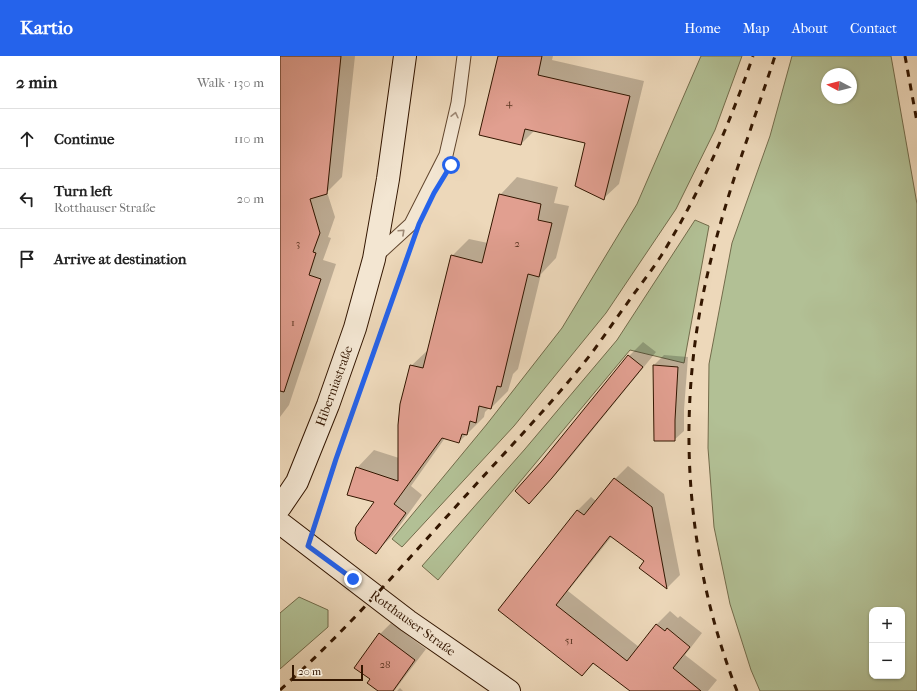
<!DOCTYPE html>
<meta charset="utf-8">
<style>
body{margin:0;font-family:"IM FELL French Canon",serif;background:#f2f2f2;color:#222}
.controls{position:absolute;right:12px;bottom:12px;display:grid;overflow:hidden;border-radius:8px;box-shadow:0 1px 3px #0004}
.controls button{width:36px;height:36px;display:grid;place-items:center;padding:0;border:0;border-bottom:1px solid #e0e0e0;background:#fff;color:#222;font:20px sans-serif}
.compass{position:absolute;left:541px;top:12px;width:36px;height:36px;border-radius:50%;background:#fff;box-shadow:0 1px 3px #0004;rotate:277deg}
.scale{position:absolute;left:12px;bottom:10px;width:71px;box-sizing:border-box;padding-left:4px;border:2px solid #331600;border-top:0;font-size:11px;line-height:14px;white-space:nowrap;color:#331600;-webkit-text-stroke:3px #f3e6d2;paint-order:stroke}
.stop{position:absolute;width:12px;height:12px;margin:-9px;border:3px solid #2563eb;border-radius:50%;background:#fff}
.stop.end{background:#2563eb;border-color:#fff;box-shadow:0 1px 4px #0008}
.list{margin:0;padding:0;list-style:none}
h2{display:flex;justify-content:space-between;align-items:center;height:52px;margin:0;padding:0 16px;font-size:17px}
h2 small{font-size:13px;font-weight:400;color:#767676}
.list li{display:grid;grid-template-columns:26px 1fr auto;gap:12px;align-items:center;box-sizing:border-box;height:60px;padding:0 16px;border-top:1px solid #e0e0e0}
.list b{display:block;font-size:15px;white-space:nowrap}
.list p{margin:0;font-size:13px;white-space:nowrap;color:#767676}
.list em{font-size:13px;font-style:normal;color:#767676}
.icon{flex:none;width:22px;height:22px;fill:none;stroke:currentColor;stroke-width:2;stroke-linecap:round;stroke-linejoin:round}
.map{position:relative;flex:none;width:637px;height:635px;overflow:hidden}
header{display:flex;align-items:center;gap:24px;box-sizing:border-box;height:56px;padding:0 20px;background:#2563eb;color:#fff}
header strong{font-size:19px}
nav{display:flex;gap:22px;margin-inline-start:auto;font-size:14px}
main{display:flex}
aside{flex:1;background:#fff}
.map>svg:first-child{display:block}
</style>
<header>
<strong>Kartio</strong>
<nav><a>Home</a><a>Map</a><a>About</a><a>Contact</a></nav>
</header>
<main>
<aside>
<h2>2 min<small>Walk · 130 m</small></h2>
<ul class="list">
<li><svg class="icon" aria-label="ahead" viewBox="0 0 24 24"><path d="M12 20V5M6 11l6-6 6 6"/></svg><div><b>Continue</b></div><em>110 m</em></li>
<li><svg class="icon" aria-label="left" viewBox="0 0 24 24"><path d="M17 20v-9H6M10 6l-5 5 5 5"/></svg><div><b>Turn left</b><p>Rotthauser Straße</p></div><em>20 m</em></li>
<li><svg class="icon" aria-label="arrive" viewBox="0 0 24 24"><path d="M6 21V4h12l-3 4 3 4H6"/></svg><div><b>Arrive at destination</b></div></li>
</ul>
</aside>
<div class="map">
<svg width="637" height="635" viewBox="0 0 637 635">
<rect width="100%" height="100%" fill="#edd8ba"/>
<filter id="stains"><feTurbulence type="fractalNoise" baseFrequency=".005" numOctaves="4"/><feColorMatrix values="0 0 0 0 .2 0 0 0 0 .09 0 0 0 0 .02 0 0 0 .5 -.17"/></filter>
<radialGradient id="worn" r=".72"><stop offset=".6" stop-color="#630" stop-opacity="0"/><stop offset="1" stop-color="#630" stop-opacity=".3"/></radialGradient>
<!-- green -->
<path fill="#b2c095" stroke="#726b4a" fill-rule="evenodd" d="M 421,0 L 462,0 L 435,74 L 396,153 L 326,257 L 234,370 L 122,491 L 112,483 L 207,368 L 282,272 L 357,148 Z
M 512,0 L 611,0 L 637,148 L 637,635 L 480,635 L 471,614 L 450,548 L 434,471 L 428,392 L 429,308 L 452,187 L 490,80 ZM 547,18 L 571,18 L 571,42 L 547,42 ZM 592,554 L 622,554 L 622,620 L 592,620 Z
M 415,164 L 429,170 L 404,307 L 350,294 L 158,524 L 142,510 L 245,393 L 337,284 Z
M 19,541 L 48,554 L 48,571 L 0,613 L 0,557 Z"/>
<!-- shadow -->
<path fill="#0003" d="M 0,0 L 75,0 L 62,121 L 47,136 L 55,161 L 48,181 L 51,182 L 43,204 L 56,208 L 9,349 L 0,361 Z
M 219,0 L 273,0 L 272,4 L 364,25 L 339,128 L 324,142 L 307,86 L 255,74 L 241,88 Z
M 237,121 L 278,131 L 274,147 L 289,150 L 276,202 L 261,218 L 238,313 L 233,318 L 228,335 L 211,352 L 209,352 L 205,356 L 204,361 L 179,386 L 165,382 L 131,430 L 142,439 L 113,479 L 96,496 L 96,446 L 77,412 L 94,394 L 119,402 L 131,310 L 149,293 L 172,200 L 189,183 L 208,187 L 220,139 Z
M 363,286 L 376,296 L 284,409 L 263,432 L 262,406 L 349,300 Z
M 384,299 L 408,301 L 404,354 L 404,375 L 394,384 L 375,384 L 374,309 Z
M 348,410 L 384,438 L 400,519 L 387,532 L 361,512 L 366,505 L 332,480 L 288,535 L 359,591 L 377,568 L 390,555 L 398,562 L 400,560 L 422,577 L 405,599 L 437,624 L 428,635 L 351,635 L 315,606 L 302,619 L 220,553 L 298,454 L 311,441 L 316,445 L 335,423 Z
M 111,567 L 146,593 L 114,635 L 100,635 L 91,623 L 100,578 Z
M 120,632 L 123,635 L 117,635 Z"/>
<!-- building -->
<path fill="#e19f90" stroke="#331600" d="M 0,0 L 61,0 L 47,138 L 30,143 L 40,177 L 33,196 L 36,197 L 29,219 L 41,223 L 4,336 L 0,335 Z
M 218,0 L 262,0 L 258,19 L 350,40 L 324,144 L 295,130 L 305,87 L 245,73 L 241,89 L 199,79 Z
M 219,138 L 261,148 L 258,164 L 272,167 L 259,221 L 248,218 L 221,331 L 217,330 L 211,353 L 199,350 L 196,367 L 190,365 L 187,379 L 182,378 L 179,387 L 162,382 L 114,448 L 126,457 L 96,498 L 77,484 L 75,477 L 76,471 L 94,446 L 67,439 L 76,411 L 118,425 L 118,369 L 120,348 L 130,309 L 143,312 L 171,199 L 202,207 Z
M 348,299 L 363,311 L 272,422 L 249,448 L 235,435 L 261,406 Z
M 373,309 L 398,311 L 395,364 L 395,385 L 374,385 Z
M 334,422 L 372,451 L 387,533 L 359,512 L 364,505 L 330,480 L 276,549 L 347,605 L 376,568 L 385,575 L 387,572 L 410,591 L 393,612 L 421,635 L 350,635 L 313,607 L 302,620 L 218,554 L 297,454 L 304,459 Z
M 99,577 L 135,604 L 113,635 L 98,635 L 87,627 L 90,623 L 74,612 Z"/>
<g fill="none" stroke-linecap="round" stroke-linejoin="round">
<!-- lane casing -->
<g stroke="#62462e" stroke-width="15">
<path id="lane" d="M 95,201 L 131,168 L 166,99 L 178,47 L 184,0"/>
</g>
<!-- secondary casing -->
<g stroke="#331600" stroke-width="24">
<path id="secondary" d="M 0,451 L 17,426 L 48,349 L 75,272 L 94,203 L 108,123 L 125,0
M 0,467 L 128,565 L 229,635"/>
</g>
<!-- path -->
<path stroke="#331600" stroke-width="2.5" stroke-dasharray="3 2" stroke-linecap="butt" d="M 99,279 L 129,197
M 36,465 L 70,361"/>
<!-- lane -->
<use href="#lane" stroke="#f3e6d2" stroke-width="13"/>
<!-- secondary -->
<use href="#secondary" stroke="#f3e6d2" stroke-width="22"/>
<!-- rail -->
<path stroke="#331600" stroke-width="3" stroke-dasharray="7 7" stroke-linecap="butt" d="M 625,0 L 637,66
M 0,634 C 65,576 122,510 180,446 C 224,397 270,350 311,298 C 323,282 334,265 346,249 C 357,233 370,217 381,200 C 420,137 449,70 473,0
M 457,635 C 405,501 395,356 428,216 C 439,168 454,121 470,75 C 478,50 487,25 495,0"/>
</g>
<!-- one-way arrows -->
<defs><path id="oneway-chevron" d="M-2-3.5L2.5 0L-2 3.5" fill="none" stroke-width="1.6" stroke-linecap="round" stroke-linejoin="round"/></defs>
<g stroke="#9d8874">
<use href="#oneway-chevron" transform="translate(175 59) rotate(-77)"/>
<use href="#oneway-chevron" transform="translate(122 176) rotate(-43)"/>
</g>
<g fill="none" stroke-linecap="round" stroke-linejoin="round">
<!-- route -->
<path stroke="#2563eb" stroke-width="5" d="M 73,523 L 28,490 L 56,403 L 139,168 L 154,137 L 171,109"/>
</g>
<g text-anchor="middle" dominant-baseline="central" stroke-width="3" stroke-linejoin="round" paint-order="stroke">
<!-- number labels -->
<g font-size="11" fill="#5e3824">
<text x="229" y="46">4</text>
<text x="18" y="187">3</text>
<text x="237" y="187">2</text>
<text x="13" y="266">1</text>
<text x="289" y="584">51</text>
<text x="105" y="608">28</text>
</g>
<!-- street labels -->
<g font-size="13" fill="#331600" stroke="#f3e6d2">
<text transform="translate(54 330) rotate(-70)">Hiberniastraße</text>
<text transform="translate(133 567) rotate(36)">Rotthauser Straße</text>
</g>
</g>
<rect width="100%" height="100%" filter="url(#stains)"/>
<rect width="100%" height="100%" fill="url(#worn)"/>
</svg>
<div class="controls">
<button>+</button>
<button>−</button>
</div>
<svg class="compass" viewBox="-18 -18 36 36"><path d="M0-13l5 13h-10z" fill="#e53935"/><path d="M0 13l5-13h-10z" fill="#767676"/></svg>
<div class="scale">20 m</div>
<div class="stop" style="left:171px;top:109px"></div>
<div class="stop end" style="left:73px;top:523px"></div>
</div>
</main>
